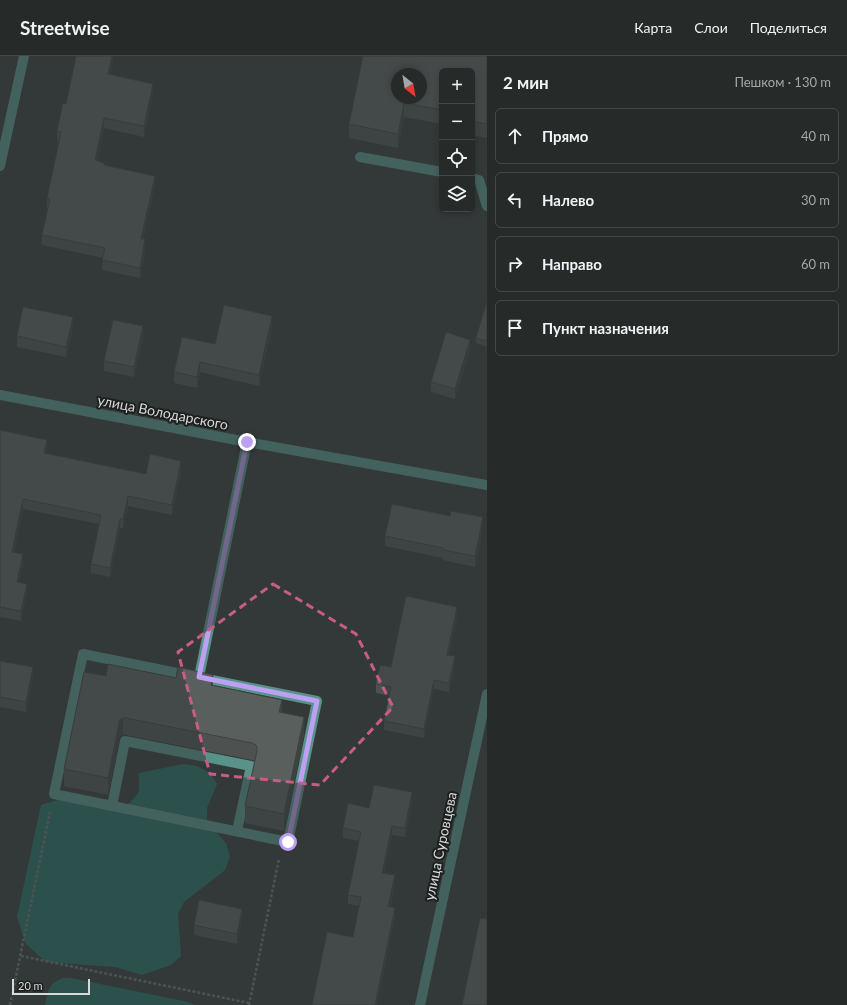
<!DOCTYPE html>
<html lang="ru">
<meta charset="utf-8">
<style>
body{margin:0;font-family:Lato,sans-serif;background:#323736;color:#f1f3f6}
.controls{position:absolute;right:12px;top:12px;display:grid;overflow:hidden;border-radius:6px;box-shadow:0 2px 6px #0003}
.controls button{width:36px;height:36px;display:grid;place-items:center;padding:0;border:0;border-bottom:1px solid #424747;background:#262b2a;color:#f1f3f6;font:20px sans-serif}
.compass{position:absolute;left:391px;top:12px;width:36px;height:36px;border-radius:50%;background:#262b2a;box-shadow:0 2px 6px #0003;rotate:149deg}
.scale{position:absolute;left:12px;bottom:10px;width:78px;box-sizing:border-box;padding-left:4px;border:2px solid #d6dad9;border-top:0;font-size:11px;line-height:14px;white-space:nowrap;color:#d6dad9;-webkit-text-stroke:3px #1d201f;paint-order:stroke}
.stop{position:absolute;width:12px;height:12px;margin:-9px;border:3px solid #bca0f2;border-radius:50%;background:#fff}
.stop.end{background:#bca0f2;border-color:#fff;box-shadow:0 1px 4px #0008}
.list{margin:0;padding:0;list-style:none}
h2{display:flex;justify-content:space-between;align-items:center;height:52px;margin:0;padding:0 16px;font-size:17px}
h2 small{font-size:13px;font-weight:400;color:#a4a7a8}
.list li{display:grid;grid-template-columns:26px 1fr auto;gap:12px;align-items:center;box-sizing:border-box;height:56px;margin:0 8px 8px;padding:0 8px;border:1px solid #424747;border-radius:6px}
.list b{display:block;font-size:15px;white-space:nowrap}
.list em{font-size:13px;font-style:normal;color:#a4a7a8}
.icon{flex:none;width:22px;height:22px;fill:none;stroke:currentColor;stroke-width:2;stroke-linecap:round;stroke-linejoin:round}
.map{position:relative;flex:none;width:487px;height:949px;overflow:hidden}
header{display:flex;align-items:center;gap:24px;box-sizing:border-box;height:56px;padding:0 20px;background:#262b2a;border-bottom:1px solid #424747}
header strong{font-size:19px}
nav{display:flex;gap:22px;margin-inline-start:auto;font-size:14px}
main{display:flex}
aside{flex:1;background:#262b2a}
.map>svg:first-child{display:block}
</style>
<header>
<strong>Streetwise</strong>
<nav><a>Карта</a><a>Слои</a><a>Поделиться</a></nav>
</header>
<main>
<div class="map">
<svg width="487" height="949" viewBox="0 0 487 949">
<rect width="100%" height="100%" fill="#333938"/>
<!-- green -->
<path fill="#257066" d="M 183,708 L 197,710 L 210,717 L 217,728 L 207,752 L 207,766 L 226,787 L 230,801 L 225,814 L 184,846 L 178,858 L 181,900 L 171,909 L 142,919 L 115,911 L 46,906 L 26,888 L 17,861 L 41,749 L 58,744 L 116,752 L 130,747 L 139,736 L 139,717 Z
M 63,922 L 71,922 L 188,946 L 195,949 L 45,949 C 48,935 49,927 63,922 Z"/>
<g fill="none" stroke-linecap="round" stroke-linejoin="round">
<!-- path -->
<path stroke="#6c7271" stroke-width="2.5" stroke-dasharray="3 2" stroke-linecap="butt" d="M 21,900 L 249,947
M 10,949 L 50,756
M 249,949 L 279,803"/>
<!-- minor -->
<path stroke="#589289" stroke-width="10" d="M 360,101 L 442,116
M 0,110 L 24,0
M 472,122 L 479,124 L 487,150
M 0,339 L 247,386 L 487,429
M 83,598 L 317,645 L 288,786 L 54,738 Z
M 199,621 L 247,386
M 112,750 L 125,685 L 251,710 L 237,775
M 420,949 L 487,638"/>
</g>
<!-- wall -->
<path fill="#4d5250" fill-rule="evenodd" d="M 363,0 L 487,0 L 487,82 L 472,79 L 472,15 L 442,15 L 442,68 L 404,61 L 398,92 L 349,82 L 349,68 ZM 397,18 L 421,18 L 421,42 L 397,42 Z
M 110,18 L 153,38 L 144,81 L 104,72 L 97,105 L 104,109 L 155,130 L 143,183 L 145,194 L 140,222 L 102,214 L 103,202 L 42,189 L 42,179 L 48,152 L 47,152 L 47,142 L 59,86 L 57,85 L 57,75 L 66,48 Z
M 487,245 L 487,291 L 476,287 L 476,282 Z
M 272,270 L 259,330 L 200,316 L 197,332 L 174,327 L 174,316 L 215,288 Z
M 73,271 L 66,301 L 17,291 L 17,280 Z
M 143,281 L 134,321 L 104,315 L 104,305 Z
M 470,294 L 455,343 L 431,336 L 431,326 Z
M 0,374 L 47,394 L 46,397 L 146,418 L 181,415 L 172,459 L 128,450 L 123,473 L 120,472 L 110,521 L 91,517 L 91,508 L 99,468 L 23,453 L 14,496 L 23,508 L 19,526 L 27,538 L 21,565 L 0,561 Z
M 483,471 L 475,511 L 443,504 L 443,502 L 385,490 L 385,480 Z
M 457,560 L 449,599 L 455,609 L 449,636 L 434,633 L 424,682 L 384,674 L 384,665 L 390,640 L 376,637 L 376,628 L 391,611 Z
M 0,605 L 33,622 L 26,656 L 0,651 Z
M 106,620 L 213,630 L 282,656 L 304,678 L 284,775 L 245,767 L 245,750 L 255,705 L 252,704 L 126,679 L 123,679 L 120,680 L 119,684 L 108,739 L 64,730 L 64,713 Z
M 412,746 L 405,781 L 392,779 L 384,817 L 395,829 L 390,851 L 395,861 L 377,949 L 312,949 L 353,881 L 359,850 L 348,848 L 348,839 L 359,785 L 343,782 L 343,772 L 369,752 Z
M 242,863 L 237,888 L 194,879 L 194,869 Z"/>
<!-- shaded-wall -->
<path fill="#3e4241" d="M 112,0 L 114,0 L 108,28 L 108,18 Z
M 153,28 L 153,38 L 144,81 L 144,70 Z
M 404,47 L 404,61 L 398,92 L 398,78 Z
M 104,62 L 104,72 L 95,115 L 95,104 Z
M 155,120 L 155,130 L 141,193 L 141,183 Z
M 145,183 L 145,194 L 140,222 L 140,212 Z
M 272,260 L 272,270 L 259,330 L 259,319 Z
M 73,261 L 73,271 L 66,301 L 66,291 Z
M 143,270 L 143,281 L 134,321 L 134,311 Z
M 470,284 L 470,294 L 455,343 L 455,333 Z
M 200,306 L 200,316 L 197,332 L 197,321 Z
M 47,384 L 47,394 L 44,407 L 44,397 Z
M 181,405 L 181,415 L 172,459 L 172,449 Z
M 128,440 L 128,450 L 123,473 L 123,463 Z
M 23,443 L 23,453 L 12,506 L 12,496 Z
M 483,461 L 483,471 L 475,511 L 475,500 Z
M 120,463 L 120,472 L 110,521 L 110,512 Z
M 23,498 L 23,508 L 17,536 L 17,526 Z
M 27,528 L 27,538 L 21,565 L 21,555 Z
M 457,551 L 457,560 L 447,608 L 447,599 Z
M 455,600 L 455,609 L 449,636 L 449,627 Z
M 33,611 L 33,622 L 26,656 L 26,646 Z
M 213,619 L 213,635 L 211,629 Z
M 434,624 L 434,633 L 424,682 L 424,673 Z
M 282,644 L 282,661 L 279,656 Z
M 304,661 L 304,678 L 284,775 L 284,758 Z
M 123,662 L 123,679 L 120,680 L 119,684 L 108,739 L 108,722 L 119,667 L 120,664 Z
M 412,736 L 412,746 L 405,781 L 405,772 Z
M 392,770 L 392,779 L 382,826 L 382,817 Z
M 395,819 L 395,829 L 388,860 L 388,850 Z
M 395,852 L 395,861 L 377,949 L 375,949 Z
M 242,853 L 242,863 L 237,888 L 237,878 Z"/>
<!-- building -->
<path fill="#595f5d" stroke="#3e4241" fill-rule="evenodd" d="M 76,0 L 112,0 L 108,18 L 153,28 L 144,70 L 104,62 L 95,104 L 104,107 L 104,109 L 155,120 L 141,183 L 145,183 L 140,212 L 102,204 L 105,192 L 42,179 L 50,143 L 47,142 L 61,76 L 57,75 L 63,47 L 66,48 Z
M 363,0 L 487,0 L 487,68 L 472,65 L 472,15 L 442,15 L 442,54 L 404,47 L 398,78 L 349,68 ZM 397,18 L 421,18 L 421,42 L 397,42 Z
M 487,245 L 487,285 L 476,282 Z
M 224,249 L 272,260 L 259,319 L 200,306 L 197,321 L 174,316 L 182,281 L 215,288 Z
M 23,251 L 73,261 L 66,291 L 17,280 Z
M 113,264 L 143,270 L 134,311 L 104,305 Z
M 446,276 L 470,284 L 455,333 L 431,326 Z
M 0,374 L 47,384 L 44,397 L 146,418 L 150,398 L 181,405 L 172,449 L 128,440 L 123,463 L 120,463 L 110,512 L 91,508 L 101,459 L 23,443 L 12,496 L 23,498 L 17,526 L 27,528 L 21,555 L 0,551 Z
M 392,448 L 450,460 L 451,455 L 483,461 L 475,500 L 443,494 L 443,492 L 385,480 Z
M 406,540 L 457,551 L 447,599 L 455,600 L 449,627 L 434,624 L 424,673 L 384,665 L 391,631 L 376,628 L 380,609 L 391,611 Z
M 0,605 L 33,611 L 26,646 L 0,641 Z
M 108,608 L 176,622 L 178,611 L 213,619 L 211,629 L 282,644 L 279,656 L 304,661 L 284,758 L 245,750 L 257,695 L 257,692 L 256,689 L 252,687 L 126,662 L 123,662 L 120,664 L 119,667 L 108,722 L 64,713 L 84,616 L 106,620 Z
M 374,729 L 412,736 L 405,772 L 392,770 L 382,817 L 395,819 L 388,850 L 395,852 L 375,949 L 312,949 L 327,876 L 353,881 L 361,841 L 348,839 L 361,776 L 343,772 L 348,747 L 369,752 Z
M 199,844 L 242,853 L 237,878 L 194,869 Z
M 480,862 L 487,863 L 487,862 L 487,949 L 462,949 Z"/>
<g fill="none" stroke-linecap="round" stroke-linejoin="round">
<!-- route -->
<path stroke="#bca0f2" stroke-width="5" d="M 247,386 L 199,621 L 317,645 L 288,786"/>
</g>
<!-- marked area -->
<path d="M0 0H487V949H0ZM 273,528 L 356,578 L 393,651 L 320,729 L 210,718 L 178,596 Z" fill="#333938" fill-opacity=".55" fill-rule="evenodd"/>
<path fill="none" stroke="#c95c87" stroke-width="3" stroke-dasharray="8 5" stroke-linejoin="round" d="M 273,528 L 356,578 L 393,651 L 320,729 L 210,718 L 178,596 Z"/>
<g text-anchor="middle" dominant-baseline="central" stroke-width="4" stroke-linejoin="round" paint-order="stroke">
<!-- street labels -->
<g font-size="14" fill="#d6dad9" stroke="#1d201f">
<text transform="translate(163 356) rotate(11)">улица Володарского</text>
<text transform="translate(440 790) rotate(-78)">улица Суровцева</text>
</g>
</g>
</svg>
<div class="controls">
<button>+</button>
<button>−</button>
<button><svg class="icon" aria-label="locate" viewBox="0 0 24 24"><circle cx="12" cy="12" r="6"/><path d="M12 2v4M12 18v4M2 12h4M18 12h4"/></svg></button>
<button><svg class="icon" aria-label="layers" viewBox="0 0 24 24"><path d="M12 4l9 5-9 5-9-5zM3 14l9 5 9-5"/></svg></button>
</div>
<svg class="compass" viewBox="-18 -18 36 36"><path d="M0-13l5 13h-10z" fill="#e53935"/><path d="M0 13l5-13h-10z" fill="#a4a7a8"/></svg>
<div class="scale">20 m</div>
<div class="stop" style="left:288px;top:786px"></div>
<div class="stop end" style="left:247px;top:386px"></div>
</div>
<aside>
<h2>2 мин<small>Пешком · 130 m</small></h2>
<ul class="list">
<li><svg class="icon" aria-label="ahead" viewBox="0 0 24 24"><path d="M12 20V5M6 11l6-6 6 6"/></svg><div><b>Прямо</b></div><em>40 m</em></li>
<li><svg class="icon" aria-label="left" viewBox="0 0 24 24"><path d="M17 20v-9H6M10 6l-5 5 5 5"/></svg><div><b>Налево</b></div><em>30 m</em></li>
<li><svg class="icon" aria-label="right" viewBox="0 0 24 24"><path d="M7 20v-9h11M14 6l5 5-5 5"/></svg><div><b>Направо</b></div><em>60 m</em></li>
<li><svg class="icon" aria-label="arrive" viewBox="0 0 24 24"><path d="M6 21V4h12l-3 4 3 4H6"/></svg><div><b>Пункт назначения</b></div></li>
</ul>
</aside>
</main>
